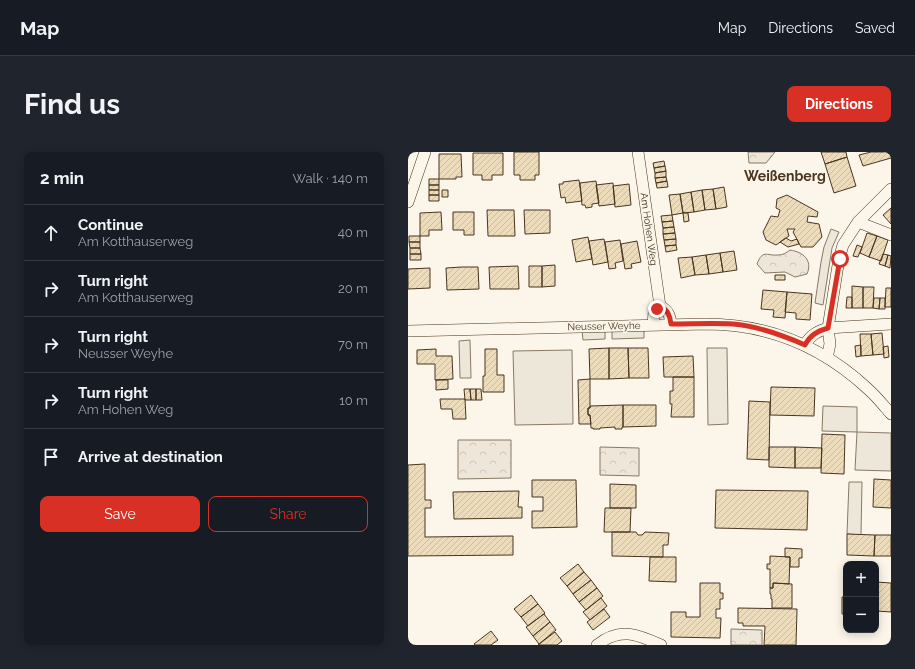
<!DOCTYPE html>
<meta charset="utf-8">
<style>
body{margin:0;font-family:Raleway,sans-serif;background:#20242c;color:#f1f3f6}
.controls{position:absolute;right:12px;bottom:12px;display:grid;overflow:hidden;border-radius:8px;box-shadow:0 2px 10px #0003}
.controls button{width:36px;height:36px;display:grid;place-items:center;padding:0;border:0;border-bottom:1px solid #363941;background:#171b24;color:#f1f3f6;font:20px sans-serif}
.stop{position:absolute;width:12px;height:12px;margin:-9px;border:3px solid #d93025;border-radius:50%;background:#fff}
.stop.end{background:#d93025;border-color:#fff;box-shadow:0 1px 4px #0008}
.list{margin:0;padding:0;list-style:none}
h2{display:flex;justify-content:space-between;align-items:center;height:52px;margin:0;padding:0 16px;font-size:17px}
h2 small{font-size:13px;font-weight:400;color:#9ea1a6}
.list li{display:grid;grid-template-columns:26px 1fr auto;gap:12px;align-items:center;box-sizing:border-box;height:56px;padding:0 16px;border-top:1px solid #363941}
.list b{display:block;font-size:15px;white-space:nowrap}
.list p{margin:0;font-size:13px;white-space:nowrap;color:#9ea1a6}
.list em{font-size:13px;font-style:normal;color:#9ea1a6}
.actions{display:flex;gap:8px;padding:12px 16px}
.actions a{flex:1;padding:9px 0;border:1px solid #d93025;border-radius:8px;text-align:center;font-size:14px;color:#d93025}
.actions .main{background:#d93025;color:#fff}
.icon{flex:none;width:22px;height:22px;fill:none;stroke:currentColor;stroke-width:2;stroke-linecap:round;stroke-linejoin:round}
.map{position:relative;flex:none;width:483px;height:493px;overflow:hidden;border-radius:8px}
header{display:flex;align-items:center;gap:24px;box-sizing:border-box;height:56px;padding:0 20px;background:#171b24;border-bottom:1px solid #363941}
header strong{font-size:19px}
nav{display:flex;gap:22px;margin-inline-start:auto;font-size:14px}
.intro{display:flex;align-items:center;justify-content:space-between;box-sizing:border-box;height:96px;padding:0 24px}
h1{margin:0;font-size:28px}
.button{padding:10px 18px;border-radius:8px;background:#d93025;color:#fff;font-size:14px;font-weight:700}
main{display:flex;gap:24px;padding:0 24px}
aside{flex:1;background:#171b24;border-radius:8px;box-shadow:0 2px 10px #0003}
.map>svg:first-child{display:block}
</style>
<header>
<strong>Map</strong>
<nav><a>Map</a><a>Directions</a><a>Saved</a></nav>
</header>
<div class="intro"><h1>Find us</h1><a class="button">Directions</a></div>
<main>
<aside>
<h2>2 min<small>Walk · 140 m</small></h2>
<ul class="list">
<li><svg class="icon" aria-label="ahead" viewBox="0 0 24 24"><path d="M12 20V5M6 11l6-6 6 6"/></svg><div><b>Continue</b><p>Am Kotthauserweg</p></div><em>40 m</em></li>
<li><svg class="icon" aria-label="right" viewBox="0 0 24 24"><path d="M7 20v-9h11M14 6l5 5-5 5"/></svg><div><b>Turn right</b><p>Am Kotthauserweg</p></div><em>20 m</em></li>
<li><svg class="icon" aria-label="right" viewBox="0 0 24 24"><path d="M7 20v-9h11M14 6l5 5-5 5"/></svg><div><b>Turn right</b><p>Neusser Weyhe</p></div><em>70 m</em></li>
<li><svg class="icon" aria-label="right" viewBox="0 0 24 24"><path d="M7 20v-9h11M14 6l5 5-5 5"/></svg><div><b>Turn right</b><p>Am Hohen Weg</p></div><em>10 m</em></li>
<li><svg class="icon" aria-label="arrive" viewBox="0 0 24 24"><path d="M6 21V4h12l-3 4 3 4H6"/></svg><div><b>Arrive at destination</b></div></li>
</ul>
<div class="actions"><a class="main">Save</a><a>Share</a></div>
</aside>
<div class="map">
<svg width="483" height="493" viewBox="0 0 483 493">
<defs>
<pattern id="forest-crowns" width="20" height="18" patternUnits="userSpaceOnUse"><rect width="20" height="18" fill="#ede6d9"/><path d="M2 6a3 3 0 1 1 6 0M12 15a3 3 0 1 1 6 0" fill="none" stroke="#cdc6ba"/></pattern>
<pattern id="building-hatch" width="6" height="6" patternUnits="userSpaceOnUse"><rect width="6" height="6" fill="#ecdcbc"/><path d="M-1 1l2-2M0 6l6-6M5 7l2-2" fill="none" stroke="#ccbda1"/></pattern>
</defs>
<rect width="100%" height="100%" fill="#fbf6e9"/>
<!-- forest -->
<path fill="url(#forest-crowns)" stroke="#887966" d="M 340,0 L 367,0 L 358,11 L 341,11 Z
M 382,98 C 395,100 405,108 399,122 L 387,125 L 377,120 L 357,121 L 349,112 C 355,97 358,104 370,103 C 375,103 378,101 382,98 Z
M 50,288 L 103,288 L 103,326 L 50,327 Z
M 192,295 L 231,296 L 231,324 L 192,323 Z
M 323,477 L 354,478 L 354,493 L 323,493 Z"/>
<!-- parking -->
<path fill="#ede7d9" stroke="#887966" d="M 423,77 L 431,80 L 424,96 L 415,153 L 407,151 L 413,110 L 416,95 Z
M 204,177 L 236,177 L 236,186 L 204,187 Z
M 174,178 L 197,178 L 197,187 L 175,188 Z
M 62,188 L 63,226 L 52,226 L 51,189 Z
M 299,196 L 319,196 L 320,272 L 300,273 Z
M 164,198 L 165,272 L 107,273 L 105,199 Z
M 415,254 L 449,255 L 449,280 L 483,281 L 483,319 L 447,318 L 449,280 L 414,279 Z
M 441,330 L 454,330 L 453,383 L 439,382 Z"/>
<!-- building -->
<path fill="url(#building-hatch)" stroke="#4a3520" d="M 106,0 L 131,0 L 131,23 L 127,23 L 127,28 L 112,28 L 112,23 L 106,23 Z
M 413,0 L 438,0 L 439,5 L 417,12 Z
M 463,0 L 483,0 L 483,6 L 455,14 L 451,3 Z
M 65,1 L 95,1 L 95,23 L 84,23 L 84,28 L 74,28 L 74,23 L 65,23 Z
M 31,2 L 53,2 L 54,25 L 48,25 L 48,27 L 31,27 Z
M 439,5 L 448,34 L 426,41 L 417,12 Z
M 256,9 L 257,14 L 246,16 L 245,11 Z
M 257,14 L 258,19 L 247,21 L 246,16 Z
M 258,19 L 258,25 L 247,26 L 247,21 Z
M 258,25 L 259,29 L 248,31 L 247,26 Z
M 21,27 L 31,27 L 31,33 L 21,33 Z
M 171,28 L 174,49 L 158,51 L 157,45 L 153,46 L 151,32 L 155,32 L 155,30 Z
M 188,29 L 191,51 L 184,52 L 184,55 L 178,56 L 177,53 L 174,53 L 172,31 Z
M 259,29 L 260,35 L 249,36 L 248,31 Z
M 205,31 L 207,52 L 191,54 L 188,33 Z
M 221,32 L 223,53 L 207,55 L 205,34 Z
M 21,33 L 31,33 L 31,38 L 21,38 Z
M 316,35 L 319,55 L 308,57 L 305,37 Z
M 305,37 L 308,57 L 297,58 L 294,38 Z
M 21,38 L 31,38 L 31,43 L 21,43 Z
M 34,38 L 40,38 L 40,45 L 34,45 Z
M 294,38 L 297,58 L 286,60 L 283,40 Z
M 283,40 L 286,60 L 275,61 L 272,42 Z
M 272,42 L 275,61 L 264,63 L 261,43 Z
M 21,43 L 31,43 L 31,49 L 21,49 Z
M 379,43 L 410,60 L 409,65 L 400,64 L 399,70 L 411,72 L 414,85 L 405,95 L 393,95 L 385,80 L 387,77 L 379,77 L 381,84 L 368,93 L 358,88 L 355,80 L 363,64 L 370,65 L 372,58 L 368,56 L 369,47 Z
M 483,56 L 483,72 L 475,63 Z
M 79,58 L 106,58 L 107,84 L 80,84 Z
M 116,58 L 142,58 L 142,81 L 117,82 Z
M 33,60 L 34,78 L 21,78 L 21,84 L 12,84 L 12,61 Z
M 45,60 L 66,60 L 66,83 L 56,83 L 56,78 L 45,78 Z
M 275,61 L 280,61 L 281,69 L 276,70 Z
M 264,63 L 265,69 L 254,70 L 253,64 Z
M 265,69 L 266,75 L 255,76 L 254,70 Z
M 266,75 L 267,81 L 255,82 L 255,76 Z
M 267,81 L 268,87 L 256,88 L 255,82 Z
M 459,81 L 469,84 L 461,105 L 452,101 Z
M 1,84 L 12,84 L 12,90 L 1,90 Z
M 469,84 L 480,88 L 473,109 L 461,105 Z
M 180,85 L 184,107 L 168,110 L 164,88 Z
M 378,86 L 383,89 L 389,87 L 391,92 L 380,95 L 372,90 Z
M 196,87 L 200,110 L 185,113 L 181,89 Z
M 268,87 L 268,93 L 257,94 L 256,88 Z
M 212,88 L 215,109 L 207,111 L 208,116 L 201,117 L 197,90 Z
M 229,89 L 233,110 L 223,112 L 224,116 L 217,117 L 213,92 Z
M 1,90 L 12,90 L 12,96 L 2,96 Z
M 268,93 L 269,98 L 258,100 L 257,94 Z
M 449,93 L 454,95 L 450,105 L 445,104 Z
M 2,96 L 12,96 L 13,102 L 2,102 Z
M 326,99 L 329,118 L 315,120 L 312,101 Z
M 312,101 L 315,120 L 301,122 L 298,103 Z
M 2,102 L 13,102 L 13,108 L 2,108 Z
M 475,102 L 480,103 L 477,114 L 471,112 Z
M 298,103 L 301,122 L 287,123 L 284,105 Z
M 480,103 L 483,104 L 482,116 L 477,114 Z
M 284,105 L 287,123 L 273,126 L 270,106 Z
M 147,113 L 147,134 L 134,135 L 134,114 Z
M 110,114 L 111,137 L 82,137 L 81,115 Z
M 121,114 L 134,114 L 134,135 L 121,135 Z
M 54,115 L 70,115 L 71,137 L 39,138 L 38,116 Z
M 22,116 L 22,136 L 0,137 L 0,117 Z
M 367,123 L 377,123 L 377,128 L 367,128 Z
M 444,134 L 455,135 L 455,156 L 444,156 Z
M 455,135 L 466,135 L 465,156 L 455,156 Z
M 478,136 L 483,136 L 483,155 L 477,155 Z
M 355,138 L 379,140 L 377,166 L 365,165 L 366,158 L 353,157 Z
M 379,140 L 404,142 L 402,168 L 388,167 L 388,161 L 377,160 Z
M 439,145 L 444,145 L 444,156 L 438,156 Z
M 466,146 L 472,146 L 471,157 L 465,156 Z
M 472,146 L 477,146 L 477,157 L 471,157 Z
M 474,181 L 476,202 L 465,203 L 463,182 Z
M 452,182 L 463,182 L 465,203 L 453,204 Z
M 453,193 L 453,204 L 448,205 L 447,194 Z
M 480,194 L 481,205 L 476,206 L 475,195 Z
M 201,196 L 220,196 L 221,226 L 201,227 Z
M 201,196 L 201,227 L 182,227 L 181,197 Z
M 220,196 L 240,196 L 241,226 L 221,226 Z
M 28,197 L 28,204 L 44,204 L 45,227 L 27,228 L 27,212 L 9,212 L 9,198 Z
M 77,197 L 89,197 L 89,223 L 96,223 L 96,240 L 75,240 L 75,224 L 77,224 Z
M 285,204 L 286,225 L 256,225 L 255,205 Z
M 265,225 L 286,225 L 286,265 L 263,265 L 264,252 L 262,252 L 262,239 L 265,239 Z
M 182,227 L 182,256 L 180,256 L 180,263 L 182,263 L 183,272 L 171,272 L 170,228 Z
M 28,228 L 40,228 L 40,237 L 28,238 Z
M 363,235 L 407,236 L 406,264 L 362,263 Z
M 56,237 L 62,237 L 63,248 L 57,248 Z
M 62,237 L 68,237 L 68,248 L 63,248 Z
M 68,237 L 73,237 L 74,248 L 68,248 Z
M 32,247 L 57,247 L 58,267 L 45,267 L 44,257 L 33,257 Z
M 341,249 L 362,250 L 361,308 L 339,307 Z
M 215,253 L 215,275 L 214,275 L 214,277 L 207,277 L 207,275 L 192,276 L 192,277 L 185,277 L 185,276 L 183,276 L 182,263 L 180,263 L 180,256 L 182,256 L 182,254 Z
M 215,253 L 248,253 L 248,274 L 215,275 Z
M 414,282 L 437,283 L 436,322 L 413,321 Z
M 361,295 L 387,295 L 387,316 L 361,315 Z
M 387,295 L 414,296 L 413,316 L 387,316 Z
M 17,312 L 17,348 L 23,348 L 23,356 L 17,356 L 17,385 L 105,384 L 105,403 L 0,404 L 0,313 Z
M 466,327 L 483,328 L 483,356 L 465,355 Z
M 124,328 L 168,328 L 169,375 L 124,376 L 124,359 L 135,359 L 135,345 L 124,345 Z
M 202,332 L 228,333 L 228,356 L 202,356 Z
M 308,338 L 400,339 L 399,378 L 307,376 Z
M 111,339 L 110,355 L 114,355 L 114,366 L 46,367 L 45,340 Z
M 197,356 L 223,356 L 222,380 L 196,380 Z
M 204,380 L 228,380 L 230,383 L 234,383 L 237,380 L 261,381 L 260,393 L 255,393 L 255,405 L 204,404 Z
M 439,382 L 467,383 L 466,404 L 439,403 Z
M 467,383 L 483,383 L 483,404 L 466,404 Z
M 377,396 L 394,397 L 394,406 L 391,406 L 391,415 L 382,415 L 382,405 L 377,405 Z
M 362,404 L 382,405 L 381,432 L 365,431 L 365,436 L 362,436 L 362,417 L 359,417 L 359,412 L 362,412 Z
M 242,405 L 268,405 L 268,430 L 241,429 Z
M 170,412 L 176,420 L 159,434 L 152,426 Z
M 176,420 L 183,428 L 165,442 L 159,434 Z
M 183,428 L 189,436 L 171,450 L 165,442 Z
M 468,430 L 483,431 L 483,460 L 468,459 Z
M 292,431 L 312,431 L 312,441 L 315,441 L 315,447 L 312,447 L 312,457 L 308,457 L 308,466 L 313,466 L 312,486 L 263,485 L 263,460 L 278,460 L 278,465 L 292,465 Z
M 365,431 L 384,432 L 384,456 L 364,456 L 364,447 L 363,447 L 363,442 L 362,442 L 362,436 L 365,436 Z
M 189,436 L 195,444 L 178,458 L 171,450 Z
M 438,438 L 438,462 L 434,462 L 434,445 L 438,445 Z
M 123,443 L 130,452 L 113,465 L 106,457 Z
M 193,446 L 199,454 L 182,468 L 175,460 Z
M 130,452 L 137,461 L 120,474 L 113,465 Z
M 330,456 L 389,457 L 388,493 L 356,493 L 357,474 L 335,474 L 335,471 L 330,471 Z
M 196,457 L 202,465 L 185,478 L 179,470 Z
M 136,462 L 142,470 L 125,484 L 118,475 Z
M 142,470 L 148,478 L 131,492 L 125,484 Z
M 83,479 L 90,488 L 83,493 L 67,493 L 66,492 Z
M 147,480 L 154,489 L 149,493 L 130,493 Z"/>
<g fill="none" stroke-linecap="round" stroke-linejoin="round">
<!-- street casing -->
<g stroke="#4a3520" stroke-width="12">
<path id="street" d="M 230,0 L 252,154 L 246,160 L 245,173
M 0,50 L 17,0
M 450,70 L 483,83
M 252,154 C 260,158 262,163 263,172
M 0,179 L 298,172 C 361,172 415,195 460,237 C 469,245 476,254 483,262
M 397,193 C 402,183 410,179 420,176 L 483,172
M 419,206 L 422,192 L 420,176 L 431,107 L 435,93 L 450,70 L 483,37
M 189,493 C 212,475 229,482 253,493"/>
</g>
<!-- street -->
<use href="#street" stroke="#fbf6e9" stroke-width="11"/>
</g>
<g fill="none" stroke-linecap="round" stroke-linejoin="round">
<!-- route -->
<path stroke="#d93025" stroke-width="5" d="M 249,157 L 252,154 C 260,158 262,164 263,172 C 284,172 305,171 325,172 C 350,174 374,183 397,193 C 402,183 410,179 420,176 L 432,107"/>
</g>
<g text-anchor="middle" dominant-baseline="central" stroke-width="3" stroke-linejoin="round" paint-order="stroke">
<!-- street labels -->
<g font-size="10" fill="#4a3520" stroke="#fbf6e9">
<text transform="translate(241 77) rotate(82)">Am Hohen Weg</text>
<text transform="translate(196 174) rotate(-1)">Neusser Weyhe</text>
</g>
<!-- district labels -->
<g font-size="14" font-weight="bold" fill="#4a3520" stroke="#fbf6e9">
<text x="377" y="24">Weißenberg</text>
</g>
</g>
</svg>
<div class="controls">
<button>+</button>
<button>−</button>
</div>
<div class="stop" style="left:432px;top:107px"></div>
<div class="stop end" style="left:249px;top:157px"></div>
</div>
</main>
